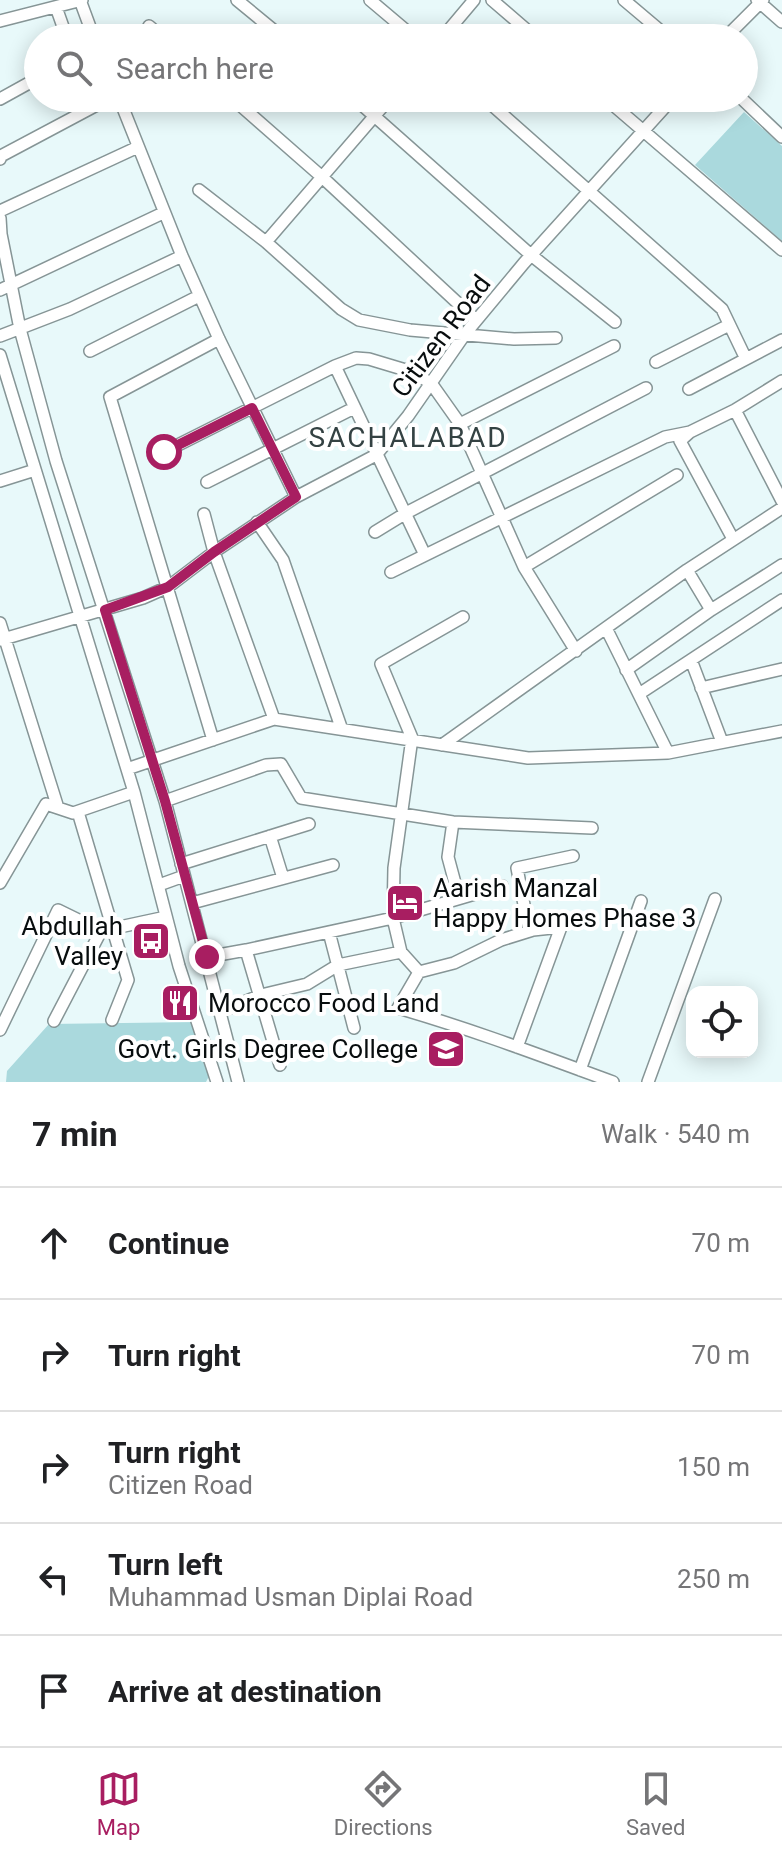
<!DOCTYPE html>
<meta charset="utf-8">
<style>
body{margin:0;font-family:Roboto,sans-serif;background:#f6f6f6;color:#202124}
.controls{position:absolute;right:24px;bottom:24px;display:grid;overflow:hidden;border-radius:16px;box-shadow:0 4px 20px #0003}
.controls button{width:72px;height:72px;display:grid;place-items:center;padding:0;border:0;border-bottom:2px solid #e0e0e0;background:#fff;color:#202124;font:40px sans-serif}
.stop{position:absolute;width:24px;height:24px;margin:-18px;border:6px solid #a81e61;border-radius:50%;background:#fff}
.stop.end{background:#a81e61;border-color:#fff;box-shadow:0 2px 8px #0008}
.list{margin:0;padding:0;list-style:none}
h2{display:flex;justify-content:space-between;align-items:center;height:104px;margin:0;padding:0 32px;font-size:34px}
h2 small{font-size:26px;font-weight:400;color:#757577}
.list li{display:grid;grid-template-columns:52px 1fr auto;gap:24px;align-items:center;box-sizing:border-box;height:112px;padding:0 32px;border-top:2px solid #e0e0e0}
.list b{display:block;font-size:30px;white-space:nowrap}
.list p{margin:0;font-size:26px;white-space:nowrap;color:#757577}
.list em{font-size:26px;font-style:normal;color:#757577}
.icon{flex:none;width:44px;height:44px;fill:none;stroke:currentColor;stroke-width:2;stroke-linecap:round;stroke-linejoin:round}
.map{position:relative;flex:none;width:782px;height:1082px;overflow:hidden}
.search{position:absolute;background:#fff;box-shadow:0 4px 20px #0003;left:24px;right:24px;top:24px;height:88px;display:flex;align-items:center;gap:20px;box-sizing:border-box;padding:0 28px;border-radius:44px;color:#757577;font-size:30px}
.sheet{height:664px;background:#fff}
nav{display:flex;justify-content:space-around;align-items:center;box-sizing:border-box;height:112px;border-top:2px solid #e0e0e0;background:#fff;font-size:22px;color:#757577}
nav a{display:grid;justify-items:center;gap:4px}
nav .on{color:#a81e61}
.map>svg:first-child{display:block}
</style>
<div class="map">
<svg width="782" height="1082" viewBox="0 0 782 1082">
<rect width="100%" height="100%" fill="#e8f9fa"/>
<!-- green -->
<path fill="#aad9dd" d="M 744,112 L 782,146 L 782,241 L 695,165 Z
M 198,1022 L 213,1068 L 206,1082 L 6,1082 L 7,1071 L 49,1024 Z"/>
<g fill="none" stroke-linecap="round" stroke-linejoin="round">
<!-- minor casing -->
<g stroke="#869596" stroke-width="14">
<path id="minor" d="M 80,0 L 94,38
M 237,0 L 283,38
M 370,0 L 415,38
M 492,0 L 536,38
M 624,0 L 669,38
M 757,0 L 782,22
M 56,7 L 67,38
M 0,21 L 82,0
M 149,26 L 163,38
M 442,38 L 474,0
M 725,38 L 763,0
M 119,98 L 182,256 L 219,339 L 296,497
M 232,98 L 322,177 L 476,320
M 354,98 L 531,255 L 615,322
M 484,98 L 722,309 L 746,359
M 605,98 L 782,250
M 741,98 L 782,137
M 0,99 L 38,78
M 0,159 L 1,156 L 110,98
M 199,190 L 266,242 L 341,309 L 359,320 L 410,330 L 514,339 L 556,338
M 0,211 L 138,147
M 0,218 L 1,234 L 20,329 L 56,461 L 165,801 L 238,1082
M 266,242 L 390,98
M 0,290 L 163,213
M 0,336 L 70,309 L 182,256
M 90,351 L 199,296
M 0,355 L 134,792 L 179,966 L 217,1082
M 656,362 L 729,325
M 689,389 L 782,340
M 735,410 L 782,501
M 460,424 L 614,346
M 164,452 L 335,366
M 0,481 L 35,470
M 207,482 L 354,408
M 204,514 L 214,552 L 274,719
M 257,522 L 283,560 L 341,727
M 375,532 L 406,513 L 646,388
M 733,539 L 680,441 L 690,432 L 735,410 L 782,381
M 425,555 L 335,366 L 356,358 L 369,359 L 409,371 L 431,383 L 460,424 L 524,567 L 576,651
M 524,567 L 677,475
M 687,570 L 711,610
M 391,572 L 665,437 L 690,432
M 0,623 L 58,808
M 606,628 L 668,753
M 0,640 L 143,598 L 168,587 L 214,552 L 296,497 L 376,455 L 408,416 L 465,334 L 524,263 L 673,98
M 691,660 L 722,742
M 626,670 L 711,610 L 782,565
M 701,688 L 782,669
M 639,694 L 782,600
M 213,740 L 110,397 L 219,339
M 442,745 L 687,570 L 782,508
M 127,769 L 274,719 L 528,758 L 668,753 L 782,731
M 165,801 L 266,765 L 281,764 L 301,798 L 453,822 L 592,828
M 78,812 L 128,980 L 112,1020
M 453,822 L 448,857 L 459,898
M 270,836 L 283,878
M 181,864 L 309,824
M 0,883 L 46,804 L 73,813 L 134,792
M 159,885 L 184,876
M 192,903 L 333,865
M 529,931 L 517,868 L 573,856
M 329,932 L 354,1028
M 246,950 L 393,918 L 502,886
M 207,957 L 246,950 L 280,1065
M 419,972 L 401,952 L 393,918 L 394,868 L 412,738 L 381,664 L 463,617
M 220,1012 L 261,995 L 307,984 L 338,965 L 401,952
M 54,1021 L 101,931
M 0,1030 L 58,910 L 101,931 L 166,917
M 517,1047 L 561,927 L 533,930 L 501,940 L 454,963 L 419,972 L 398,1008 C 471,1029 542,1056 613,1082
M 580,1070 L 641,901
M 648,1082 L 715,899"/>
</g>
<!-- minor -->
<use href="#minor" stroke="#fff" stroke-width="11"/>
</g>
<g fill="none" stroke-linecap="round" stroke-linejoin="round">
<!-- route -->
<path stroke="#a81e61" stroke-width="10" d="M 164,452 L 252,408 L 296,497 L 214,552 L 168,587 L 105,610 L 165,801 L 207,957"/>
</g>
<!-- icons -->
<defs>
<g id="hotel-square" transform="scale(2)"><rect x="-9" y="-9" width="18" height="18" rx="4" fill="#a81e61" stroke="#fff"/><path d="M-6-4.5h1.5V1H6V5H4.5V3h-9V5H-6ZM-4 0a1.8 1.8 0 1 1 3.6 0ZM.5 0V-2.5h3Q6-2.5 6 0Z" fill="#fff"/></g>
<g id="bus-square" transform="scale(2)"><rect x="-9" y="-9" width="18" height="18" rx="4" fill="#a81e61" stroke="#fff"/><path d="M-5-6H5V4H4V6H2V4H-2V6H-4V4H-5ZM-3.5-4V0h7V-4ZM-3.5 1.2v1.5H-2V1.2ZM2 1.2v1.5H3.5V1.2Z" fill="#fff"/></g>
<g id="restaurant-square" transform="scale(2)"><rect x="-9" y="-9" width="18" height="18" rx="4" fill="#a81e61" stroke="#fff"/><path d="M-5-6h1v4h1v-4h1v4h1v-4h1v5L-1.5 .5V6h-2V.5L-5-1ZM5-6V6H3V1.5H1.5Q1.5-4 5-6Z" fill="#fff"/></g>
<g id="school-square" transform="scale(2)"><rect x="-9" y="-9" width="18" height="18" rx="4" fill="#a81e61" stroke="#fff"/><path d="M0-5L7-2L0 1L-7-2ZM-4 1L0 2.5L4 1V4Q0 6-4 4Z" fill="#fff"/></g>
</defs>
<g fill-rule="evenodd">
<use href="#hotel-square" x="405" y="903"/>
<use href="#bus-square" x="151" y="941"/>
<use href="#restaurant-square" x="180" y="1003"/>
<use href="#school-square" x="446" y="1049"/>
</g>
<g text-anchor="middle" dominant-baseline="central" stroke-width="8" stroke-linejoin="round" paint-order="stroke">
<!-- street labels -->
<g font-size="26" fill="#080d0e" stroke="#fff">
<text transform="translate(441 336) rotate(-53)">Citizen Road</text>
</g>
<!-- poi labels -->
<g font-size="26" fill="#080d0e" stroke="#fff" text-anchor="start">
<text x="433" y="888">Aarish Manzal<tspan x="433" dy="30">Happy Homes Phase 3</tspan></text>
<text x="123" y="926" text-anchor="end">Abdullah<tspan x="123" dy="30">Valley</tspan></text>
<text x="208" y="1003">Morocco Food Land</text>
<text x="418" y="1049" text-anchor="end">Govt. Girls Degree College</text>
</g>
<!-- neighbourhood labels -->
<g font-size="28" letter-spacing="2" fill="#344243" stroke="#fff">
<text x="408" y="437">SACHALABAD</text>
</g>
</g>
</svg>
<div class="controls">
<button><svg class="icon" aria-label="locate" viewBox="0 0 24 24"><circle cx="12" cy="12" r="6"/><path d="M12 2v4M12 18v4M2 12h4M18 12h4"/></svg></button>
</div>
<div class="stop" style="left:164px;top:452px"></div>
<div class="stop end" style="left:207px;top:957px"></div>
<div class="search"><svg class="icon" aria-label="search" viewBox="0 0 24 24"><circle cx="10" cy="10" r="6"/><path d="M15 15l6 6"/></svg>Search here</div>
</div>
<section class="sheet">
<h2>7 min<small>Walk · 540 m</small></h2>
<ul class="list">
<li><svg class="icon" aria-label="ahead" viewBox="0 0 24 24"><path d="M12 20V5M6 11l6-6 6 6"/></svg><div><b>Continue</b></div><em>70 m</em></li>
<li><svg class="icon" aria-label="right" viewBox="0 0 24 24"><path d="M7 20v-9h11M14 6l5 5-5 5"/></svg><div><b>Turn right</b></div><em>70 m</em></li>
<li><svg class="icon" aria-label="right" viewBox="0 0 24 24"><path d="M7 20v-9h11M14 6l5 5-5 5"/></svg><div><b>Turn right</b><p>Citizen Road</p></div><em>150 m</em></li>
<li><svg class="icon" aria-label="left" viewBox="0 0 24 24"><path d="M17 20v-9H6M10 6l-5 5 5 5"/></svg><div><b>Turn left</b><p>Muhammad Usman Diplai Road</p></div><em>250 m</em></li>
<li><svg class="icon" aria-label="arrive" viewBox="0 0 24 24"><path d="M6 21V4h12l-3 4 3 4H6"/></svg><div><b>Arrive at destination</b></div></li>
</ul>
</section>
<nav>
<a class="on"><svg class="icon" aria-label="map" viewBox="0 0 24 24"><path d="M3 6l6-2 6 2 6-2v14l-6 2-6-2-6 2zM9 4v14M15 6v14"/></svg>Map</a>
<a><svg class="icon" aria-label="directions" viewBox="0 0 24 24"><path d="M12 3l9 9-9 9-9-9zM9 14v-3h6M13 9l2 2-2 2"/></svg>Directions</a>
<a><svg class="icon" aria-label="saved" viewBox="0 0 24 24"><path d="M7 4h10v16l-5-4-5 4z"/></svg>Saved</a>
</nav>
